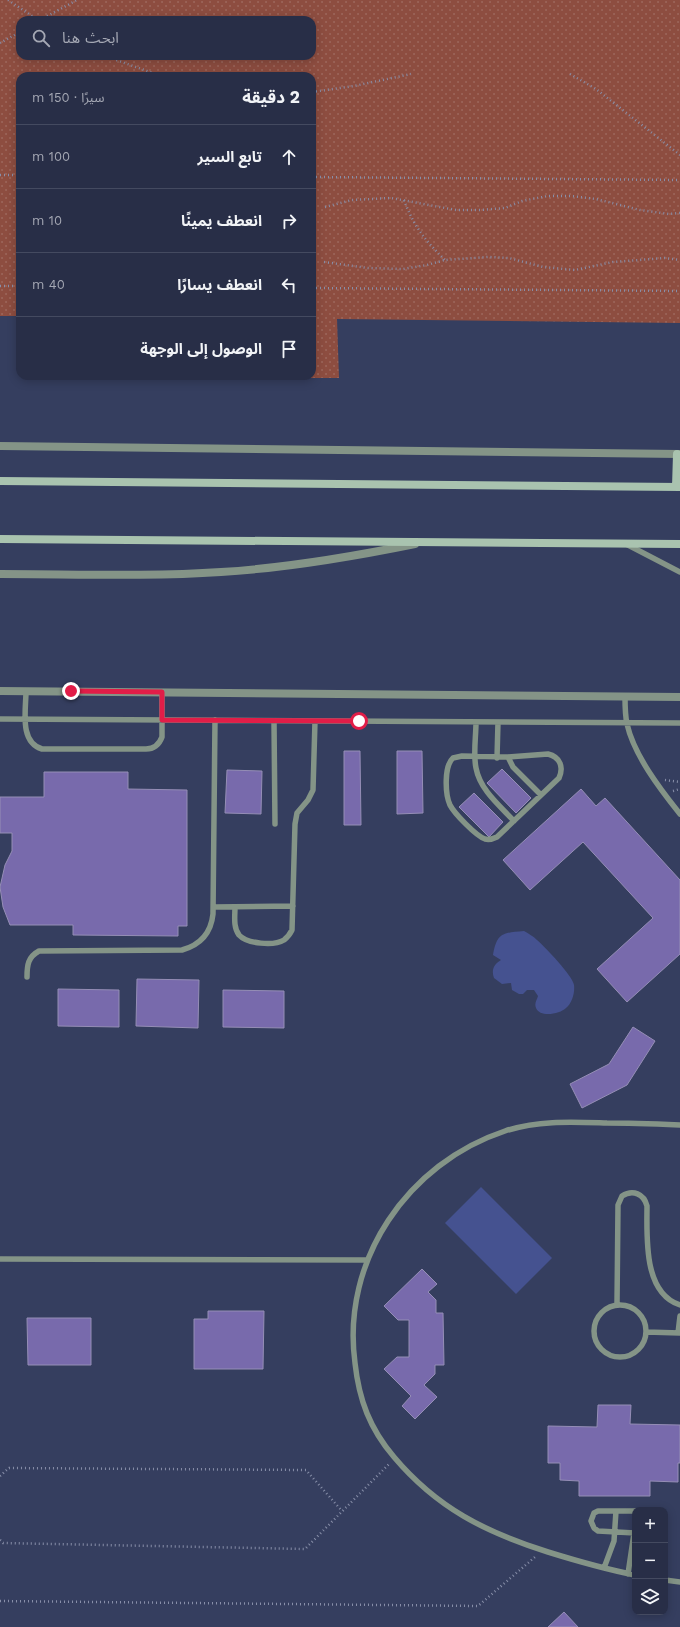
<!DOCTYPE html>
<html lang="ar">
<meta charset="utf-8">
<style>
body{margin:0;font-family:"Work Sans","Noto Sans Arabic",sans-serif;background:#343a52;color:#f1f3f6;direction:rtl}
.controls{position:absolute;right:12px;bottom:12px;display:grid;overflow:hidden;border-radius:8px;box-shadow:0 2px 10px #0003}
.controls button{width:36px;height:36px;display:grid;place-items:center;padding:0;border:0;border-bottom:1px solid #444a60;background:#282e47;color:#f1f3f6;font:20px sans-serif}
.stop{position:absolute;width:12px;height:12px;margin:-9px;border:3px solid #e11d48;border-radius:50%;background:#fff}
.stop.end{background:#e11d48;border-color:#fff;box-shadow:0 1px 4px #0008}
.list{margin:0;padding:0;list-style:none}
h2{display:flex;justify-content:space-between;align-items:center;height:52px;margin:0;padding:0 16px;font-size:17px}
h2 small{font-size:13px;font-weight:400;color:#a5a8b4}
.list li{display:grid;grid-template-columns:26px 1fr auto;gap:12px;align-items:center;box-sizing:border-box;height:64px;padding:0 16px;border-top:1px solid #444a60}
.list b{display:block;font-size:15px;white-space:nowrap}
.list em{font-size:13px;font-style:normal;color:#a5a8b4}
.icon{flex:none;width:22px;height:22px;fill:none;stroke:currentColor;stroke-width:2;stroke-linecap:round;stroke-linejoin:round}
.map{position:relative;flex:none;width:680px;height:1627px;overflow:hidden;direction:ltr}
.search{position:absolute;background:#282e47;box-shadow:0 2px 10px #0003;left:16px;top:16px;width:300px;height:44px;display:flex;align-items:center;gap:10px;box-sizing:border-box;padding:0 14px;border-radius:12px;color:#a5a8b4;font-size:15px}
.panel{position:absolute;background:#282e47;box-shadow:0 2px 10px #0003;left:16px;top:72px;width:300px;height:308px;border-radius:12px;direction:rtl}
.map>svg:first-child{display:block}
</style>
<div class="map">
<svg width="680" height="1627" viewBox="0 0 680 1627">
<defs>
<pattern id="park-dots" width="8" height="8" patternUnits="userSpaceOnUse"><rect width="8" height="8" fill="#8d4d40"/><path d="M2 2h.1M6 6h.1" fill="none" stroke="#9d675c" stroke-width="1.8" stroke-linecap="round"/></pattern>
</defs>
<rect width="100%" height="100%" fill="#353e5f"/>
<!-- park -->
<path fill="url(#park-dots)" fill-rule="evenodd" d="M 0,0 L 680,0 L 680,323 L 337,319 L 339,378 L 196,378 L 196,376 L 312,376 L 312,76 L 20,76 L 20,316 L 0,316 ZM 20,20 L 312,20 L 312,56 L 20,56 Z"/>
<!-- water -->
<path fill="#455290" d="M 524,931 C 529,934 533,936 537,940 C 545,947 573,976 574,985 C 575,993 572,1003 566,1008 C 560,1014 540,1018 536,1008 C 534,1003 537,1000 538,996 L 534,990 L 527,990 L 523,994 L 519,994 L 512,990 L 511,983 L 502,984 L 494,978 C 491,970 494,964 501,960 L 493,955 C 497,932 503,933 524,931 Z
M 481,1187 L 552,1258 L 516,1294 L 445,1223 Z"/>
<!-- building -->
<path fill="#786aac" stroke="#958eb6" d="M 344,751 L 360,751 L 361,825 L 344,825 Z
M 397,751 L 422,751 L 423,813 L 397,814 Z
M 502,769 L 531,798 L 516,813 L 487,783 Z
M 227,770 L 262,771 L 261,814 L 225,813 Z
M 44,772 L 128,772 L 128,789 L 187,790 L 187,926 L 178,926 L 178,936 L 73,935 L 73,925 L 10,925 L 3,907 L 0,887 L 5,865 L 12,851 L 12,833 L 0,833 L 0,797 L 44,797 Z
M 581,789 L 596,806 L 605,798 L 680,880 L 680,954 L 627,1002 L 597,969 L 653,918 L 583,842 L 530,890 L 503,860 Z
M 474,793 L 503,822 L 489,837 L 459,807 Z
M 137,979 L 199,980 L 198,1028 L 136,1026 Z
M 58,989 L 119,990 L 119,1027 L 58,1026 Z
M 223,990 L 284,991 L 284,1028 L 223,1027 Z
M 633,1027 L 655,1041 L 627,1085 L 582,1108 L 570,1084 L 609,1064 Z
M 422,1269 L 437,1284 L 428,1292 L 436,1300 L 436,1313 L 443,1313 L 444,1365 L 435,1365 L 435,1374 L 424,1385 L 437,1397 L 415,1419 L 402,1406 L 411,1396 L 384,1369 L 397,1357 L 409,1357 L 409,1320 L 398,1320 L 384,1306 Z
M 208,1311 L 264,1311 L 263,1369 L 194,1369 L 194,1319 L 208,1319 Z
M 27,1318 L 91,1318 L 91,1365 L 28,1365 Z
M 598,1405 L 631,1405 L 630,1424 L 680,1425 L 680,1463 L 678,1463 L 678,1482 L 650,1481 L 650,1496 L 579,1496 L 579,1481 L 560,1480 L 560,1463 L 548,1463 L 548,1426 L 597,1427 Z
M 564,1612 L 578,1627 L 548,1627 Z"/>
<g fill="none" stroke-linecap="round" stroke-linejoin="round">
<!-- path -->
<path stroke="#888fa9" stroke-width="2.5" stroke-dasharray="1 3" stroke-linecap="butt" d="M 8,0 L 38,20
M 40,20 L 77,0
M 0,43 L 20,32
M 105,56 L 161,76
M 570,74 L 596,89 L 680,155
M 312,92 L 354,86 L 411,74
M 0,175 L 20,175
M 312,177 L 680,180
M 404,200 C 414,227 425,240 445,260
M 325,207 L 352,200 L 391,198 L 456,210 L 480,210 L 505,208 L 522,201 L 548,196 L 571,196 L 596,199 L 640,210 L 669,214 L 680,213
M 324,262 L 368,268 L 403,269 L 427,265 L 445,260 L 488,257 L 509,258 L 543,267 L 575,270 L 613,262 L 665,258 L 680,260
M 0,286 L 20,286
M 312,288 L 680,291
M 665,780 L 680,782
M 673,791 L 680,789
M 0,1476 L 9,1468 L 306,1470 L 342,1511
M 0,1540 L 3,1543 L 305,1549 L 389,1464
M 0,1601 L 478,1606 L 535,1557"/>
<!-- service -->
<path stroke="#849487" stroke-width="5.5" d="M 626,544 L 680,572
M 26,691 C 26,710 19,742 42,749 L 146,749 C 154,749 159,745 162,737 L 162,692
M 625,696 C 625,705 625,715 627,724 C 634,755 660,789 680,814
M 0,719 L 680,723
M 274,721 L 275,824
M 476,722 C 476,737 473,754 476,768 C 480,790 500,806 514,821
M 548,754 C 560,757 564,767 559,778 L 497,837 C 493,839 489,840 485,839 C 476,836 454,813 450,805 C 445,794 444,766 453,758 L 462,756 L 508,757 Z
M 508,757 L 513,767 L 541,795
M 497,758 L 498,722
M 214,907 L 293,906
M 235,907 C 235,916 233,927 239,935 C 247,944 274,946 284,940 C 288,937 290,934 292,930 L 295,824 L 297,813 L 308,800 L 313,790 L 315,721
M 27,977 C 27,965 28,957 39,951 L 182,950 C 200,945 211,933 213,914 L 215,720
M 0,1259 L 367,1260
M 617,1305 L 618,1205 L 622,1196 C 633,1189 644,1194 647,1206 C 647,1237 643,1293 680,1305
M594 1331a26 26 0 1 1 52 0a26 26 0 1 1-52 0Z
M 646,1332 L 680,1333
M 678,1333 L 680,1316
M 635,1511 L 598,1511 L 594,1513 L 591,1521 L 594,1528 L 598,1531 L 635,1533
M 604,1568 L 614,1541 L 616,1511
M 628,1574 L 634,1533
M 635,1575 C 605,1569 577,1561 548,1552 C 485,1532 437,1508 394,1457 C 370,1429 359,1400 355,1363 C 341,1260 408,1163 505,1131 C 539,1120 573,1122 607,1123 C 631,1123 656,1124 680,1125
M 665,1580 L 680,1582"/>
<!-- minor -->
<path stroke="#849487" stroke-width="8" d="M 0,691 L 680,697"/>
<!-- tertiary -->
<path stroke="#849487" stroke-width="8" d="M 0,446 L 680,454
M 0,574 C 73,574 147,577 221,572 C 286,568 351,557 415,544"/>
<!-- secondary -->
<path stroke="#a9c3af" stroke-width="8" d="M 0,481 L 680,487
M 676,487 L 677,454
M 0,539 L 680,544"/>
</g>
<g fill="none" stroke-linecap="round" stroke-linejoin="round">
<!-- route -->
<path stroke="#e11d48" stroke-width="5" d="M 71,691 L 162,692 L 162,720 L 359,721"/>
</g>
</svg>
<div class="controls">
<button>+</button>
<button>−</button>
<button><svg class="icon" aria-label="layers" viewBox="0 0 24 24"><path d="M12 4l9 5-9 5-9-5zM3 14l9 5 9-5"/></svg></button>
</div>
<div class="stop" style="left:359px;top:721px"></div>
<div class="stop end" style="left:71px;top:691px"></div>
<div class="search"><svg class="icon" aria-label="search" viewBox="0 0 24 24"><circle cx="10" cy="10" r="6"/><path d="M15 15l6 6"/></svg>ابحث هنا</div>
<section class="panel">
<h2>2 دقيقة<small>سيرًا · 150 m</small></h2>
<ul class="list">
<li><svg class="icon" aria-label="ahead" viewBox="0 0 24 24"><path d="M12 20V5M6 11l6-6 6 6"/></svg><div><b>تابع السير</b></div><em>100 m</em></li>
<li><svg class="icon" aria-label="right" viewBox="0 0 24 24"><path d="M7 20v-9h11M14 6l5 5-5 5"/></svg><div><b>انعطف يمينًا</b></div><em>10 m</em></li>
<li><svg class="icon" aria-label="left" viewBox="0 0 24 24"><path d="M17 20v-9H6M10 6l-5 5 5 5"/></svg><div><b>انعطف يسارًا</b></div><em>40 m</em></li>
<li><svg class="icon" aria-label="arrive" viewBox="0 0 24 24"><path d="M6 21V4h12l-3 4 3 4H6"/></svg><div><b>الوصول إلى الوجهة</b></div></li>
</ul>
</section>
</div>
